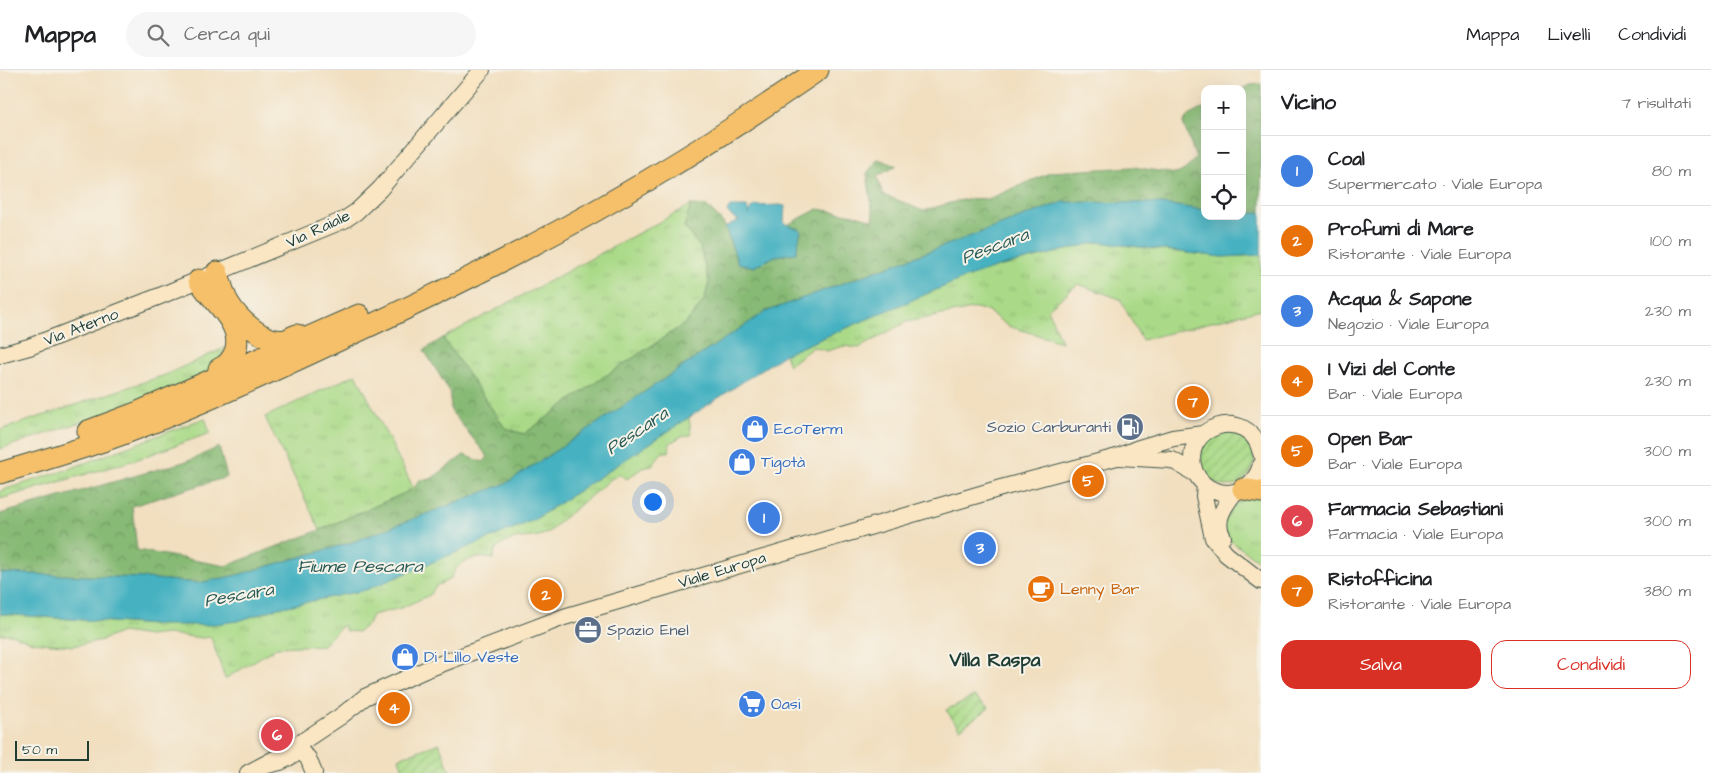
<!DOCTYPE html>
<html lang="it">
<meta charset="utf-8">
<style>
body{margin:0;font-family:"Architects Daughter",sans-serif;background:#f6f6f6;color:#202124}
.controls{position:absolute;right:15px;top:15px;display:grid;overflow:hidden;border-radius:10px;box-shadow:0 5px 20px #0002}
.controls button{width:45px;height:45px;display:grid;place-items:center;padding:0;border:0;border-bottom:1px solid #e0e0e0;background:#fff;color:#202124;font:25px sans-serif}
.scale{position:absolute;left:15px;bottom:12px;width:74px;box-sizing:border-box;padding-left:5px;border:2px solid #1f3d34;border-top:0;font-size:14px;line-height:18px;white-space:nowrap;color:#1f3d34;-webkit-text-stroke:4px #f7f3e8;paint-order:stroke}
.you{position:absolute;left:652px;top:431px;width:18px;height:18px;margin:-12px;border:4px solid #fff;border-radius:50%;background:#1a73e8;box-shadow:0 0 0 8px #1a73e833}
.badge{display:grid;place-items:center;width:32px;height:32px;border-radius:50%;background:#d93025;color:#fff;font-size:16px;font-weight:700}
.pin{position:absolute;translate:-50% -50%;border:2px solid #fff;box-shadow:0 1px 5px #0006}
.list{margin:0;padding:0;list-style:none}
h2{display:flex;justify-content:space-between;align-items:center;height:65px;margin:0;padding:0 20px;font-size:21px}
h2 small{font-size:16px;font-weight:400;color:#757577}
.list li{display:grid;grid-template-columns:32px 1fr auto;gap:15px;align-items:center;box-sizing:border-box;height:70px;padding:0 20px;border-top:1px solid #e0e0e0}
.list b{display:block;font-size:19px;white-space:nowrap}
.list p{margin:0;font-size:16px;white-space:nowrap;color:#757577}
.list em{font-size:16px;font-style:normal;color:#757577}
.actions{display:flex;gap:10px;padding:15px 20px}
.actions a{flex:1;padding:11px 0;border:1px solid #d93025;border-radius:15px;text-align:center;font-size:18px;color:#d93025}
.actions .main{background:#d93025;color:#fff}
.icon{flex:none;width:28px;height:28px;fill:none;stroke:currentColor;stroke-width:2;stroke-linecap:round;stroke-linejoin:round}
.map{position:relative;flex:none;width:1261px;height:703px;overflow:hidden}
header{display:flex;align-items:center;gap:30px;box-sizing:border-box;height:70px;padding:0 25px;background:#fff;border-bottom:1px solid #e0e0e0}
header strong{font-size:24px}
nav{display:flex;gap:28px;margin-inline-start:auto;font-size:18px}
.search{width:350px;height:45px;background:#f6f6f6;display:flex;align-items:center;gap:12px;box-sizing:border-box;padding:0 18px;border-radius:28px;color:#757577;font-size:19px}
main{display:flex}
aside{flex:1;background:#fff}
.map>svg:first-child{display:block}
</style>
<header>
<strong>Mappa</strong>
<div class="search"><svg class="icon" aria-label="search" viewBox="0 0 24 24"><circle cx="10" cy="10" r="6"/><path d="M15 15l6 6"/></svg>Cerca qui</div>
<nav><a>Mappa</a><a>Livelli</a><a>Condividi</a></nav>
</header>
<main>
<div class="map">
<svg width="1261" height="703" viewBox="0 0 1261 703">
<defs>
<pattern id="grass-tufts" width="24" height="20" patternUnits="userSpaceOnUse" patternTransform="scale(1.25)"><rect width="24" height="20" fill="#aada88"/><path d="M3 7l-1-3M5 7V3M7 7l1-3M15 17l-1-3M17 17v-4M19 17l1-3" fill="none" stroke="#92bc76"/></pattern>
<pattern id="forest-crowns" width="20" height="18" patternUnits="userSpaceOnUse" patternTransform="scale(1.25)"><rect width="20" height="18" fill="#87ba74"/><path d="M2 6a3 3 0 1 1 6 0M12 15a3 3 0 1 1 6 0" fill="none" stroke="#6e9860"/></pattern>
<pattern id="garden-furrows" width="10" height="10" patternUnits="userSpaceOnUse" patternTransform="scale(1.25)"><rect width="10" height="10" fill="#aada88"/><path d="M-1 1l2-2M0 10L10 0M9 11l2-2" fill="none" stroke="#92bc76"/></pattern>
</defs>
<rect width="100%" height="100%" fill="#f7f3e8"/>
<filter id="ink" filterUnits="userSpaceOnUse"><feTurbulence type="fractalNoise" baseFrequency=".02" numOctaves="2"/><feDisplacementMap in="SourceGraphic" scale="10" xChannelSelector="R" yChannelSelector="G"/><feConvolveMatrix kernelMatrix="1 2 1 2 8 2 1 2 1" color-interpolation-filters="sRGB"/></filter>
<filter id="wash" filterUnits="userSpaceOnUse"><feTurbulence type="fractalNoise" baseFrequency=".0096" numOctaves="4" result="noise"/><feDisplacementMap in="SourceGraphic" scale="20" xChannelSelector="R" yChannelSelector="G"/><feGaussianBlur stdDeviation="1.12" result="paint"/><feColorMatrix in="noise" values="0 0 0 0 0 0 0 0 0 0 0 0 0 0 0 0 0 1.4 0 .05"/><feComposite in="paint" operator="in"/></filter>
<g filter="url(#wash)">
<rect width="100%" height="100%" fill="#f1dfc0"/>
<!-- grass -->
<path fill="url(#grass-tufts)" stroke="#648c5e" d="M 691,135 L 684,157 L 700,177 L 709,212 L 704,231 L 686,253 L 589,317 L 524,364 L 505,358 L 443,268 Z
M 1098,172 L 1222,187 L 1261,185 L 1261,239 L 1142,270 L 1120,229 L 1078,214 L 1048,239 L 1061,272 L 1008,256 L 989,242 L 977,238 L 906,252 L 859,278 L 844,276 L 827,281 L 813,277 L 789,295 L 785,284 L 961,209 L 998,197 Z
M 226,277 L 213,301 L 136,334 L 0,379 L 0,360 L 165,305 Z
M 356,304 L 414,419 L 320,460 L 265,347 Z
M 689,347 L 691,365 L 682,366 L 670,373 L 669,382 L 663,382 L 658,387 L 652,396 L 642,398 L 627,409 L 620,404 L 611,409 L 557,454 C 543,472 527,464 509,471 C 504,473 499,477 495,480 L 493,489 C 476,485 456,490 451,509 L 436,516 L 430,525 L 401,538 L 372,545 L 368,554 L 358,562 L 346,561 L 343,555 L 323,575 L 277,577 L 225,609 L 211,567 L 203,568 L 167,564 L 149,566 L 122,562 L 102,570 L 73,576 L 32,572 L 11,564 L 0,564 L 0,544 L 155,555 L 238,551 L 278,538 L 534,450 Z
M 205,348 L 210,363 L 135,390 L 0,429 L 0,421 L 66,400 Z
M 1261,427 L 1261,493 L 1231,471 L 1229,472 L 1222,455 C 1237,432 1233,429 1261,427 Z"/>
<!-- forest -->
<path fill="url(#forest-crowns)" stroke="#537c54" d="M 1261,14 L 1261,142 L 1242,145 L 1242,19 L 1250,15 Z
M 1205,37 L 1205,140 L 1155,133 L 1063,132 L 765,242 L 507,413 L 350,473 L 237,505 L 198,513 L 146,508 L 0,503 L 0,444 L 191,390 L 219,377 L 227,407 L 132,436 L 137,480 L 226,496 L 320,460 L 414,419 L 419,410 L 431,409 L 464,385 L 483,392 L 488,387 L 451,341 L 450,322 L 424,280 L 443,268 L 505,358 L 524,364 L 589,317 L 686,253 L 704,231 L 709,212 L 700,177 L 684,157 L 691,135 L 707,136 L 724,154 L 738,193 L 754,197 L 775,186 L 796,183 L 801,160 L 787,155 L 818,139 L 855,145 L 874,150 L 867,103 L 878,89 L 897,96 L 877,106 L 883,125 L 905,133 L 923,141 C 945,135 965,126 988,129 L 1052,102 L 1133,97 L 1177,104 L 1186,99 L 1196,88 L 1183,53 L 1188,46 Z"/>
<!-- garden -->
<path fill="url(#garden-furrows)" stroke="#648c5e" d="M1200 389a27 27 0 1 1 54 0a27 27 0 1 1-54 0Z
M 974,626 L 989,638 L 960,659 L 946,640 Z
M 439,673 L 451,703 L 404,703 L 399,688 Z"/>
<!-- water -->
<path fill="#44b1c1" stroke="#32777a" d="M 1063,132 L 1155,133 L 1205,140 L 1205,146 L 1242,146 L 1242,145 L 1261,142 L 1261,185 L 1222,187 L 1098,172 L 998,197 L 962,209 L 785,284 L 534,450 L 366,520 L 278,538 L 238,551 L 207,555 L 155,555 L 0,544 L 0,503 L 146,508 L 198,513 L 237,505 L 350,473 L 507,413 L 765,242 Z
M 780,135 L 785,136 L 784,153 L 801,160 L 796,183 L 775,186 L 754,197 L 738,193 L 725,157 L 739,150 L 732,147 L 727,141 L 730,137 L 747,137 L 749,145 L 751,138 L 755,136 Z"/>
</g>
<g filter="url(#ink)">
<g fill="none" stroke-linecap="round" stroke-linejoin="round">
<!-- secondary casing -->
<g stroke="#3e5549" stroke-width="18">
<path id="secondary" d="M 0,285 L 29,277 L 160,226 L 344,150 L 356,142 L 380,119 L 482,0
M 1261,383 C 1250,333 1177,356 1195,402 C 1199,410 1205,417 1214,420 C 1235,429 1255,416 1261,395
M 1119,387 L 1172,390 L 1196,404
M 1205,415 L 1204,426 L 1213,468 L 1226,484 L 1261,511
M 1223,467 C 1213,451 1225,435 1235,422
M 282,685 L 341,646 L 365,627 L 425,600 L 564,547 L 1001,418 L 1117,387 L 1136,379 L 1173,368 L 1203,364
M 264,696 L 280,692 L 294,685
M 248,703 L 282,685 L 301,682 L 308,688 L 314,703"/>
</g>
<!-- highway casing -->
<g stroke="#3e5549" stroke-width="23">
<path id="highway" d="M 217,202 C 221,212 223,223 228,232 C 238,249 264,274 286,270 C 289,269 293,266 297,265
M 199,210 C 211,231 245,254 235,282 C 231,291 227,295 219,299 L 218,305
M 88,361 L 136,343 L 359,245
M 0,403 C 41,391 82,379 123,364 C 200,335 275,300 350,265 C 456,216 560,164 660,103 C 714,71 766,36 818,0
M 1243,419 L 1261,422"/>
</g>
<!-- secondary -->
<use href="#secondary" stroke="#fbe6c4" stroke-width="16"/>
<!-- highway -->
<use href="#highway" stroke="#f6c06b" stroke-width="21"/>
</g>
</g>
<!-- icons -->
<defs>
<g id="fuel-disc" transform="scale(1.4375)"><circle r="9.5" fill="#5c6f8a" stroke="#f7f3e8"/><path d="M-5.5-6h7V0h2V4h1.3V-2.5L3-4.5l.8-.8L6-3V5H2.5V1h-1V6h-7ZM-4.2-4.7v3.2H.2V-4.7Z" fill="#fff"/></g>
<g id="shop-disc" transform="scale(1.4375)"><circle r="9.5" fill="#3f7fe0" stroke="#f7f3e8"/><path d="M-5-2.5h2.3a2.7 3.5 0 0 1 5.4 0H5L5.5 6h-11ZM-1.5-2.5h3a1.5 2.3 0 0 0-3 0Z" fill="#fff"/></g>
<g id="cafe-disc" transform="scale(1.4375)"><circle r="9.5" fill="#e8710a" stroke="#f7f3e8"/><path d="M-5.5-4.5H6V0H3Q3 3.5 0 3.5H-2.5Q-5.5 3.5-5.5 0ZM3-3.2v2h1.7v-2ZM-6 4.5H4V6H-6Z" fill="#fff"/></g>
<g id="office-disc" transform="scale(1.4375)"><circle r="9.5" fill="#5c6f8a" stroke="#f7f3e8"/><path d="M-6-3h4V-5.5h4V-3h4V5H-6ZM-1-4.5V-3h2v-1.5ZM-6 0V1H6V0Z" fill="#fff"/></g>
<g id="supermarket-disc" transform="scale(1.4375)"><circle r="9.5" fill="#3f7fe0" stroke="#f7f3e8"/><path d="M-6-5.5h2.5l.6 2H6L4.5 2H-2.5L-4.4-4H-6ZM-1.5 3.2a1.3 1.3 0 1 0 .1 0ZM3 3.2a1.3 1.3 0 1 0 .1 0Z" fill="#fff"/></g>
</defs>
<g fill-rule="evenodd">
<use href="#fuel-disc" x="1130" y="357"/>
<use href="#shop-disc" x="755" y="359"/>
<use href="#shop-disc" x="742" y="392"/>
<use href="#cafe-disc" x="1041" y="519"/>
<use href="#office-disc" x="588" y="560"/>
<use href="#shop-disc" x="405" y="587"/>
<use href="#supermarket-disc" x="752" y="634"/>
</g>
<g text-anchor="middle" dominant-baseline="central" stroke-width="4" stroke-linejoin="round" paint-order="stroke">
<!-- street labels -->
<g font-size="16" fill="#1f3d34" stroke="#f7f3e8">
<text transform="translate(318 159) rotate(-25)">Via Raiale</text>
<text transform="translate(81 257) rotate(-21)">Via Aterno</text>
<text transform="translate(722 500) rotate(-17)">Viale Europa</text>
</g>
<!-- service labels -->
<g font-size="16" fill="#4e5e75" stroke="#f7f3e8" text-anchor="end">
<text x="1111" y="357">Sozio Carburanti</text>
<text x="607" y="560" text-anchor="start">Spazio Enel</text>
</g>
<!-- shop labels -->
<g font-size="16" fill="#366cbe" stroke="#f7f3e8" text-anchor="start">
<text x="774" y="359">EcoTerm</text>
<text x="761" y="392">Tigotà</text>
<text x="424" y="587">Di Lillo Veste</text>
<text x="771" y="634">Oasi</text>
</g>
<!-- food labels -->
<g font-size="16" fill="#c56008" stroke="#f7f3e8" text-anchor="start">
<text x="1060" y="519">Lenny Bar</text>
</g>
<!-- water labels -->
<g font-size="18" font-style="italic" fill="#285a57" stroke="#f7f3e8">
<text transform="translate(995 176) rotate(-21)">Pescara</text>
<text transform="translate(637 361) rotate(-34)">Pescara</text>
<text x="360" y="496">Fiume Pescara</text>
<text transform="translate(239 525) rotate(-10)">Pescara</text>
</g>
<!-- quarter labels -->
<g font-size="19" font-weight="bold" fill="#1f3d34" stroke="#f7f3e8">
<text x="995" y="590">Villa Raspa</text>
</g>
</g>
</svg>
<div class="controls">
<button>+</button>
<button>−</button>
<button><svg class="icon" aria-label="locate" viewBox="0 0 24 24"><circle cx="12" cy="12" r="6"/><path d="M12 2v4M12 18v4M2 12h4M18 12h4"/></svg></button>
</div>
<div class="scale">50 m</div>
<div class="you"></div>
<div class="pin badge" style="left:764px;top:448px;background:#3f7fe0">1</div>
<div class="pin badge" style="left:546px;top:525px;background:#e8710a">2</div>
<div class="pin badge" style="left:980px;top:478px;background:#3f7fe0">3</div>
<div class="pin badge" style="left:394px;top:638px;background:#e8710a">4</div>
<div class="pin badge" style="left:1088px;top:411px;background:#e8710a">5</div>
<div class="pin badge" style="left:277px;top:665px;background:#e0444e">6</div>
<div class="pin badge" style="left:1193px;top:332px;background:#e8710a">7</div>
</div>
<aside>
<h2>Vicino<small>7 risultati</small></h2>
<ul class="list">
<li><span class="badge" style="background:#3f7fe0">1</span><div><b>Coal</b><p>Supermercato · Viale Europa</p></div><em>80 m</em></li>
<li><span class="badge" style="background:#e8710a">2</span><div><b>Profumi di Mare</b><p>Ristorante · Viale Europa</p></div><em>100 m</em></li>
<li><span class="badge" style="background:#3f7fe0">3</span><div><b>Acqua &amp; Sapone</b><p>Negozio · Viale Europa</p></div><em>230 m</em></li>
<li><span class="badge" style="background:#e8710a">4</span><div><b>I Vizi del Conte</b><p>Bar · Viale Europa</p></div><em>230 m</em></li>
<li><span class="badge" style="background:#e8710a">5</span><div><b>Open Bar</b><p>Bar · Viale Europa</p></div><em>300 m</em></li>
<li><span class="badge" style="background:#e0444e">6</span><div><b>Farmacia Sebastiani</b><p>Farmacia · Viale Europa</p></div><em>300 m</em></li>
<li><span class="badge" style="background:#e8710a">7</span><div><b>Ristofficina</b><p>Ristorante · Viale Europa</p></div><em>380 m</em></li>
</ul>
<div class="actions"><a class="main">Salva</a><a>Condividi</a></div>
</aside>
</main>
